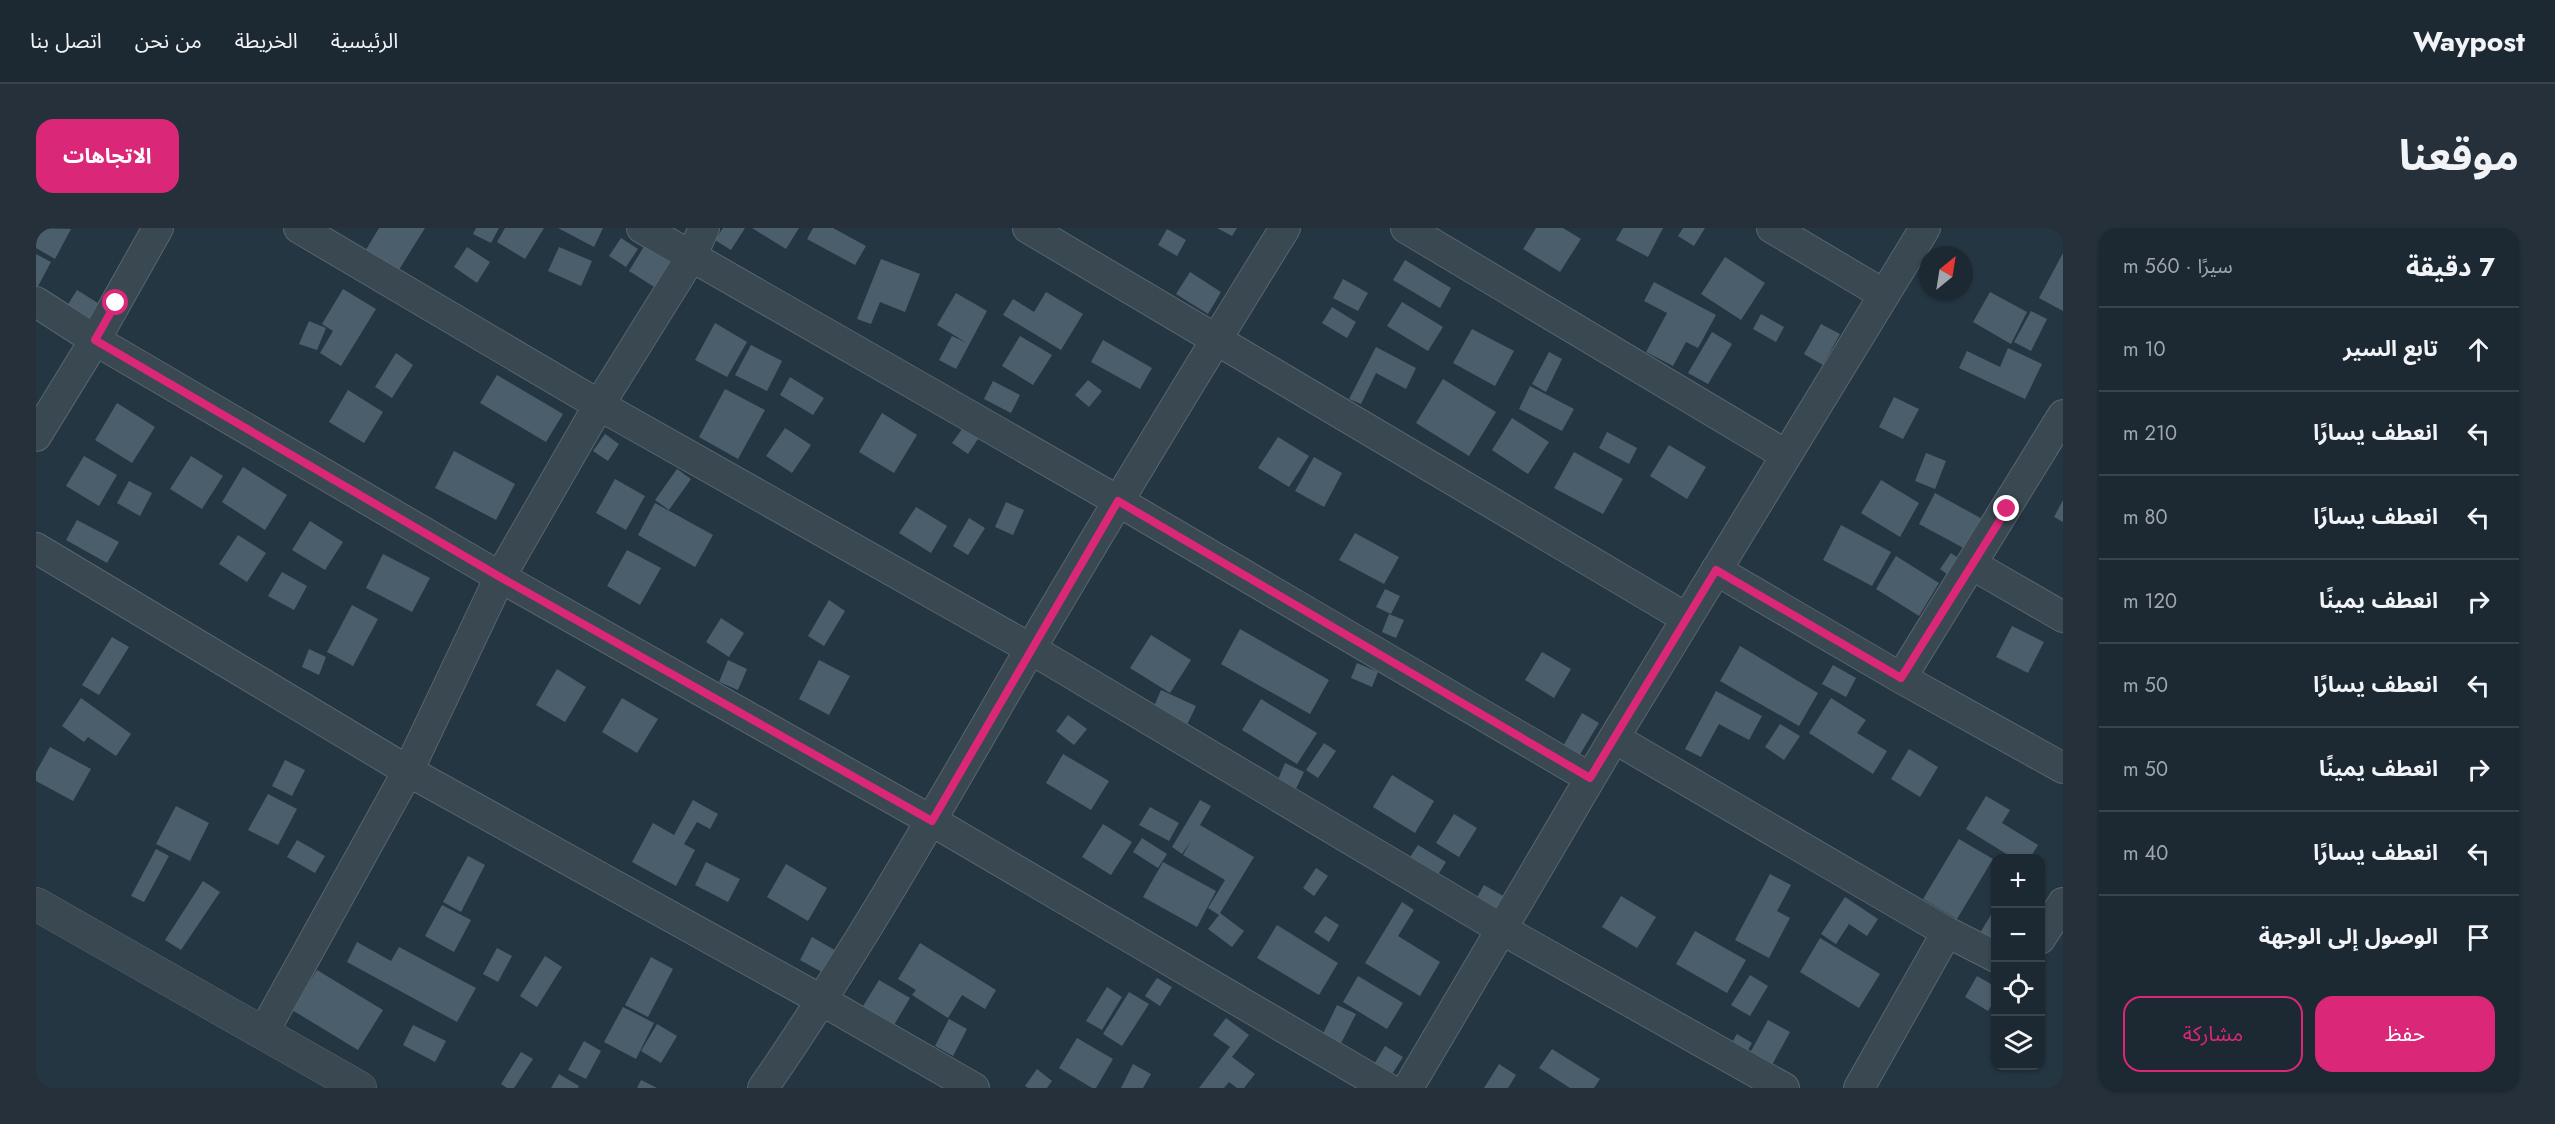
<!DOCTYPE html>
<html lang="ar">
<meta charset="utf-8">
<style>
body{margin:0;font-family:Jost,"Noto Sans Arabic",sans-serif;background:#25303a;color:#f1f3f6;direction:rtl}
.controls{position:absolute;right:18px;bottom:18px;display:grid;overflow:hidden;border-radius:12px;box-shadow:0 2px 4px #0004}
.controls button{width:54px;height:54px;display:grid;place-items:center;padding:0;border:0;border-bottom:2px solid #3a444d;background:#1c2832;color:#f1f3f6;font:30px sans-serif}
.compass{position:absolute;left:1883px;top:18px;width:54px;height:54px;border-radius:50%;background:#1c2832;box-shadow:0 2px 4px #0004;rotate:30deg}
.stop{position:absolute;width:18px;height:18px;margin:-14px;border:4px solid #db2777;border-radius:50%;background:#fff}
.stop.end{background:#db2777;border-color:#fff;box-shadow:0 2px 6px #0008}
.list{margin:0;padding:0;list-style:none}
h2{display:flex;justify-content:space-between;align-items:center;height:78px;margin:0;padding:0 24px;font-size:26px}
h2 small{font-size:20px;font-weight:400;color:#a0a6ac}
.list li{display:grid;grid-template-columns:39px 1fr auto;gap:18px;align-items:center;box-sizing:border-box;height:84px;padding:0 24px;border-top:2px solid #3a444d}
.list b{display:block;font-size:22px;white-space:nowrap}
.list em{font-size:20px;font-style:normal;color:#a0a6ac}
.actions{display:flex;gap:12px;padding:18px 24px}
.actions a{flex:1;padding:14px 0;border:2px solid #db2777;border-radius:18px;text-align:center;font-size:21px;color:#db2777}
.actions .main{background:#db2777;color:#fff}
.icon{flex:none;width:33px;height:33px;fill:none;stroke:currentColor;stroke-width:2;stroke-linecap:round;stroke-linejoin:round}
.map{position:relative;flex:none;width:2027px;height:860px;overflow:hidden;direction:ltr;border-radius:18px}
header{display:flex;align-items:center;gap:36px;box-sizing:border-box;height:84px;padding:0 30px;background:#1c2832;border-bottom:2px solid #3a444d}
header strong{font-size:28px}
nav{display:flex;gap:33px;margin-inline-start:auto;font-size:21px}
.intro{display:flex;align-items:center;justify-content:space-between;box-sizing:border-box;height:144px;padding:0 36px}
h1{margin:0;font-size:42px}
.button{padding:15px 27px;border-radius:18px;background:#db2777;color:#fff;font-size:21px;font-weight:700}
main{display:flex;gap:36px;padding:0 36px}
aside{flex:1;background:#1c2832;border-radius:18px;box-shadow:0 2px 4px #0004}
.map>svg:first-child{display:block}
</style>
<header>
<strong>Waypost</strong>
<nav><a>الرئيسية</a><a>الخريطة</a><a>من نحن</a><a>اتصل بنا</a></nav>
</header>
<div class="intro"><h1>موقعنا</h1><a class="button">الاتجاهات</a></div>
<main>
<aside>
<h2>7 دقيقة<small>سيرًا · 560 m</small></h2>
<ul class="list">
<li><svg class="icon" aria-label="ahead" viewBox="0 0 24 24"><path d="M12 20V5M6 11l6-6 6 6"/></svg><div><b>تابع السير</b></div><em>10 m</em></li>
<li><svg class="icon" aria-label="left" viewBox="0 0 24 24"><path d="M17 20v-9H6M10 6l-5 5 5 5"/></svg><div><b>انعطف يسارًا</b></div><em>210 m</em></li>
<li><svg class="icon" aria-label="left" viewBox="0 0 24 24"><path d="M17 20v-9H6M10 6l-5 5 5 5"/></svg><div><b>انعطف يسارًا</b></div><em>80 m</em></li>
<li><svg class="icon" aria-label="right" viewBox="0 0 24 24"><path d="M7 20v-9h11M14 6l5 5-5 5"/></svg><div><b>انعطف يمينًا</b></div><em>120 m</em></li>
<li><svg class="icon" aria-label="left" viewBox="0 0 24 24"><path d="M17 20v-9H6M10 6l-5 5 5 5"/></svg><div><b>انعطف يسارًا</b></div><em>50 m</em></li>
<li><svg class="icon" aria-label="right" viewBox="0 0 24 24"><path d="M7 20v-9h11M14 6l5 5-5 5"/></svg><div><b>انعطف يمينًا</b></div><em>50 m</em></li>
<li><svg class="icon" aria-label="left" viewBox="0 0 24 24"><path d="M17 20v-9H6M10 6l-5 5 5 5"/></svg><div><b>انعطف يسارًا</b></div><em>40 m</em></li>
<li><svg class="icon" aria-label="arrive" viewBox="0 0 24 24"><path d="M6 21V4h12l-3 4 3 4H6"/></svg><div><b>الوصول إلى الوجهة</b></div></li>
</ul>
<div class="actions"><a class="main">حفظ</a><a>مشاركة</a></div>
</aside>
<div class="map">
<svg width="2027" height="860" viewBox="0 0 2027 860">
<rect width="100%" height="100%" fill="#253643"/>
<!-- building -->
<path fill="#4b5e6b" d="M 0,0 L 35,1 L 19,31 L 0,20 Z
M 343,0 L 389,0 L 361,45 L 328,25 Z
M 440,0 L 463,0 L 455,15 L 437,6 Z
M 469,0 L 508,0 L 489,31 L 461,14 Z
M 522,0 L 567,0 L 558,19 Z
M 687,0 L 709,0 L 695,22 L 679,12 Z
M 716,0 L 763,0 L 750,21 Z
M 777,0 L 797,0 L 830,18 L 819,37 L 771,11 Z
M 1181,0 L 1201,0 L 1196,8 Z
M 1500,0 L 1527,0 L 1545,11 L 1524,44 L 1487,21 Z
M 1587,0 L 1627,0 L 1612,29 L 1580,12 Z
M 1647,0 L 1669,0 L 1658,18 L 1642,8 Z
M 1131,1 L 1150,12 L 1141,28 L 1122,17 Z
M 585,10 L 602,21 L 590,39 L 573,28 Z
M 612,12 L 642,30 L 623,62 L 593,43 Z
M 431,19 L 454,34 L 441,55 L 418,39 Z
M 523,19 L 556,33 L 545,58 L 512,43 Z
M 2027,25 L 2027,83 L 2003,70 Z
M 0,26 L 15,34 L 0,62 Z
M 1689,29 L 1729,55 L 1705,92 L 1665,66 Z
M 845,31 L 884,46 L 869,84 L 844,74 L 835,96 L 821,91 Z
M 1369,32 L 1415,60 L 1404,80 L 1357,52 Z
M 1154,44 L 1185,64 L 1172,86 L 1140,66 Z
M 1307,51 L 1332,65 L 1322,83 L 1297,70 Z
M 1618,54 L 1680,87 L 1662,120 L 1650,114 L 1637,138 L 1610,124 L 1631,85 L 1608,73 Z
M 307,61 L 340,81 L 305,138 L 284,125 L 297,103 L 286,96 Z
M 41,62 L 70,80 L 58,99 L 29,81 Z
M 1010,64 L 1047,86 L 1025,122 L 967,87 L 977,71 L 998,84 Z
M 1954,64 L 1991,84 L 1975,116 L 1937,94 Z
M 920,65 L 951,83 L 920,141 L 903,132 L 916,108 L 931,115 L 901,97 Z
M 1366,74 L 1407,99 L 1392,123 L 1351,98 Z
M 1296,79 L 1320,94 L 1311,110 L 1286,95 Z
M 1995,83 L 2011,91 L 1995,123 L 1978,114 Z
M 1725,86 L 1748,99 L 1740,114 L 1717,101 Z
M 273,93 L 290,100 L 281,122 L 263,116 Z
M 679,95 L 711,114 L 691,149 L 659,132 Z
M 1785,96 L 1804,106 L 1787,137 L 1768,126 Z
M 1436,101 L 1478,123 L 1459,158 L 1417,135 Z
M 1676,104 L 1696,116 L 1672,156 L 1652,145 Z
M 984,108 L 1016,127 L 997,157 L 966,138 Z
M 1067,112 L 1116,140 L 1104,161 L 1055,134 Z
M 715,117 L 746,133 L 731,163 L 699,147 Z
M 1340,119 L 1380,140 L 1370,161 L 1340,145 L 1325,176 L 1313,171 Z
M 1972,120 L 2006,136 L 1989,171 L 1923,140 L 1931,123 L 1964,139 Z
M 1513,124 L 1526,131 L 1510,164 L 1496,156 Z
M 360,125 L 377,137 L 356,170 L 339,159 Z
M 461,147 L 527,186 L 510,214 L 444,175 Z
M 754,149 L 788,170 L 777,187 L 744,167 Z
M 1407,151 L 1460,184 L 1433,228 L 1380,195 Z
M 1052,152 L 1066,163 L 1053,179 L 1039,167 Z
M 957,153 L 984,167 L 975,185 L 948,171 Z
M 1494,158 L 1538,181 L 1526,203 L 1483,181 Z
M 689,161 L 729,182 L 702,231 L 663,209 Z
M 312,162 L 347,184 L 328,215 L 293,194 Z
M 1858,169 L 1883,181 L 1867,211 L 1843,199 Z
M 81,175 L 119,199 L 96,235 L 59,212 Z
M 846,185 L 881,207 L 858,245 L 823,224 Z
M 1476,190 L 1513,214 L 1492,246 L 1456,222 Z
M 929,197 L 944,208 L 932,226 L 916,215 Z
M 749,200 L 775,217 L 756,245 L 730,228 Z
M 1571,204 L 1601,220 L 1593,236 L 1563,220 Z
M 569,206 L 583,216 L 572,233 L 557,223 Z
M 1242,209 L 1273,228 L 1253,259 L 1222,240 Z
M 1633,217 L 1670,239 L 1651,271 L 1614,248 Z
M 418,223 L 479,256 L 460,292 L 399,260 Z
M 1538,224 L 1587,251 L 1567,286 L 1518,260 Z
M 1890,225 L 1910,233 L 1899,261 L 1879,253 Z
M 48,228 L 81,247 L 63,278 L 30,258 Z
M 155,228 L 187,248 L 166,281 L 134,261 Z
M 1278,229 L 1306,245 L 1288,279 L 1259,263 Z
M 207,239 L 251,267 L 229,302 L 186,274 Z
M 641,241 L 655,251 L 633,282 L 619,272 Z
M 579,251 L 609,268 L 590,302 L 560,285 Z
M 1845,252 L 1883,275 L 1864,309 L 1825,285 Z
M 93,253 L 116,265 L 104,288 L 81,275 Z
M 1899,265 L 1950,293 L 1933,323 L 1883,296 Z
M 2027,272 L 2027,294 L 2018,289 Z
M 970,274 L 988,282 L 977,307 L 959,299 Z
M 619,275 L 677,307 L 659,339 L 602,307 Z
M 880,279 L 911,298 L 895,325 L 863,305 Z
M 933,290 L 949,300 L 932,327 L 917,318 Z
M 41,292 L 83,314 L 71,335 L 30,312 Z
M 274,293 L 307,314 L 289,342 L 256,322 Z
M 1805,297 L 1855,324 L 1836,358 L 1787,332 Z
M 1319,305 L 1363,329 L 1348,356 L 1303,332 Z
M 202,307 L 230,325 L 211,354 L 183,336 Z
M 591,322 L 625,340 L 604,377 L 571,358 Z
M 1915,325 L 1934,338 L 1923,355 L 1904,341 Z
M 347,326 L 394,350 L 376,384 L 330,360 Z
M 1860,328 L 1903,355 L 1883,388 L 1840,361 Z
M 246,344 L 271,358 L 258,382 L 232,368 Z
M 1349,361 L 1364,368 L 1355,386 L 1340,379 Z
M 793,372 L 809,383 L 788,418 L 772,408 Z
M 316,377 L 342,391 L 317,438 L 291,424 Z
M 1353,386 L 1368,392 L 1360,410 L 1346,404 Z
M 685,390 L 708,405 L 693,429 L 670,414 Z
M 1976,398 L 2008,414 L 1992,445 L 1960,429 Z
M 1204,401 L 1293,452 L 1274,486 L 1185,436 Z
M 1115,407 L 1155,432 L 1134,465 L 1094,440 Z
M 76,409 L 93,419 L 63,467 L 46,457 Z
M 1704,418 L 1782,465 L 1763,498 L 1684,453 Z
M 273,421 L 290,429 L 283,447 L 266,439 Z
M 1506,424 L 1535,441 L 1518,470 L 1489,452 Z
M 692,432 L 711,441 L 702,462 L 683,454 Z
M 783,432 L 814,448 L 793,487 L 763,471 Z
M 1321,435 L 1342,444 L 1336,459 L 1315,450 Z
M 1797,437 L 1820,450 L 1810,469 L 1786,456 Z
M 521,441 L 550,459 L 529,494 L 500,477 Z
M 1125,462 L 1160,478 L 1150,499 L 1116,483 Z
M 1680,463 L 1726,488 L 1713,512 L 1683,496 L 1665,529 L 1649,521 Z
M 45,470 L 95,506 L 80,528 L 52,509 L 48,514 L 26,498 Z
M 586,470 L 622,491 L 601,525 L 566,504 Z
M 1795,470 L 1830,492 L 1821,505 L 1851,523 L 1837,546 L 1773,505 Z
M 1225,471 L 1281,505 L 1261,536 L 1206,502 Z
M 1546,485 L 1563,495 L 1543,528 L 1527,518 Z
M 1032,487 L 1051,501 L 1038,517 L 1020,503 Z
M 1744,496 L 1764,508 L 1748,532 L 1729,519 Z
M 1288,515 L 1300,523 L 1282,550 L 1270,542 Z
M 14,519 L 55,541 L 37,573 L 0,553 L 0,544 Z
M 1873,521 L 1902,539 L 1884,569 L 1855,551 Z
M 1027,526 L 1073,553 L 1055,582 L 1010,555 Z
M 249,532 L 269,542 L 256,568 L 236,558 Z
M 1249,535 L 1268,544 L 1258,565 L 1240,556 Z
M 1356,547 L 1398,573 L 1379,605 L 1337,579 Z
M 232,566 L 261,581 L 242,617 L 212,602 Z
M 1950,568 L 1974,582 L 1966,595 L 2002,617 L 1994,630 L 1977,630 L 1930,601 Z
M 657,572 L 682,586 L 674,601 L 661,594 L 648,616 L 659,622 L 640,658 L 596,634 L 617,595 L 638,607 Z
M 1164,572 L 1175,578 L 1164,597 L 1218,629 L 1184,685 L 1208,703 L 1196,719 L 1172,701 L 1183,687 L 1172,680 L 1189,652 L 1147,627 L 1155,613 L 1146,626 L 1136,619 Z
M 140,578 L 173,595 L 154,633 L 120,616 Z
M 1114,579 L 1143,595 L 1133,613 L 1103,597 Z
M 1418,586 L 1441,600 L 1423,629 L 1400,615 Z
M 1067,596 L 1096,614 L 1075,647 L 1046,629 Z
M 1106,610 L 1131,626 L 1122,640 L 1097,624 Z
M 1923,611 L 1957,631 L 1921,691 L 1887,671 Z
M 261,612 L 289,628 L 279,645 L 251,629 Z
M 1382,617 L 1410,634 L 1400,650 L 1372,632 Z
M 120,621 L 133,628 L 108,674 L 95,668 Z
M 432,628 L 449,637 L 425,684 L 407,674 Z
M 670,634 L 704,651 L 692,674 L 659,657 Z
M 1127,634 L 1180,663 L 1161,699 L 1107,669 Z
M 750,636 L 791,660 L 772,693 L 731,669 Z
M 1280,640 L 1292,648 L 1278,668 L 1267,660 Z
M 1734,646 L 1755,657 L 1741,683 L 1754,690 L 1733,730 L 1699,712 Z
M 167,653 L 184,664 L 145,722 L 129,712 Z
M 1448,657 L 1469,669 L 1459,687 L 1437,676 Z
M 1585,668 L 1620,689 L 1601,720 L 1566,699 Z
M 1809,669 L 1842,691 L 1831,708 L 1813,696 L 1800,716 L 1785,706 Z
M 1366,674 L 1378,682 L 1362,708 L 1404,734 L 1384,768 L 1329,735 Z
M 406,677 L 435,692 L 418,724 L 389,708 Z
M 1956,685 L 1960,687 L 1960,715 L 1944,705 Z
M 1289,688 L 1303,697 L 1293,714 L 1278,704 Z
M 1241,697 L 1302,735 L 1283,767 L 1221,730 Z
M 1659,703 L 1710,732 L 1691,765 L 1640,736 Z
M 776,709 L 804,725 L 791,747 L 764,732 Z
M 1784,710 L 1844,746 L 1823,780 L 1764,744 Z
M 321,714 L 355,733 L 363,719 L 440,760 L 421,794 L 311,734 Z
M 884,715 L 960,762 L 949,781 L 926,767 L 912,790 L 876,767 L 880,762 L 862,751 Z
M 461,720 L 476,728 L 462,754 L 447,746 Z
M 509,728 L 526,739 L 501,779 L 484,768 Z
M 615,729 L 637,741 L 612,789 L 589,777 Z
M 281,742 L 347,782 L 322,822 L 256,782 Z
M 1714,747 L 1732,758 L 1714,788 L 1695,777 Z
M 1322,748 L 1367,775 L 1351,801 L 1307,774 Z
M 1941,748 L 1960,759 L 1960,770 L 1952,783 L 1929,769 Z
M 1121,750 L 1136,759 L 1124,778 L 1109,768 Z
M 843,752 L 874,770 L 858,797 L 827,778 Z
M 1071,759 L 1086,769 L 1066,802 L 1050,793 Z
M 1093,764 L 1113,776 L 1086,818 L 1067,806 Z
M 1301,777 L 1320,786 L 1301,823 L 1283,814 Z
M 587,779 L 618,795 L 600,831 L 568,814 Z
M 1190,790 L 1213,807 L 1196,829 L 1219,846 L 1208,860 L 1201,860 L 1193,854 L 1188,860 L 1163,860 L 1194,819 L 1177,807 Z
M 913,791 L 931,801 L 917,828 L 899,818 Z
M 1732,792 L 1754,804 L 1731,846 L 1709,834 Z
M 621,796 L 641,808 L 625,835 L 605,823 Z
M 377,797 L 410,813 L 399,834 L 367,817 Z
M 1701,806 L 1716,815 L 1705,835 L 1689,826 Z
M 1041,810 L 1077,831 L 1060,860 L 1056,860 L 1023,840 Z
M 548,813 L 565,823 L 550,851 L 532,842 Z
M 1349,818 L 1367,829 L 1351,854 L 1334,843 Z
M 1516,821 L 1564,851 L 1558,860 L 1534,860 L 1503,840 Z
M 485,824 L 497,831 L 478,860 L 471,860 L 465,856 Z
M 1097,836 L 1115,846 L 1107,860 L 1085,860 Z
M 1463,836 L 1480,847 L 1472,860 L 1448,860 Z
M 1001,841 L 1016,853 L 1011,860 L 992,860 L 989,858 Z
M 523,846 L 543,858 L 542,860 L 515,860 Z
M 605,852 L 621,860 L 601,860 Z"/>
<g fill="none" stroke-linecap="round" stroke-linejoin="round">
<!-- minor casing -->
<g stroke="#58656f" stroke-width="32">
<path id="minor" d="M 263,0 L 563,177 L 995,421 L 1467,702 L 1748,860
M 606,0 L 1082,273 L 1554,550
M 992,0 L 1650,390
M 1370,0 L 1750,227
M 1736,0 L 1847,66
M 0,74 L 59,112 L 464,349 L 896,593 L 1351,860
M 0,208 L 59,112 L 122,0
M 0,320 L 372,543 L 787,773 L 938,860
M 1937,337 L 2027,389
M 1680,342 L 1865,450 L 2027,540
M 1865,450 L 2027,187
M 1578,510 L 1911,704 L 1960,729
M 2004,711 L 2027,675
M 227,805 L 372,543 L 464,349 L 563,177 L 655,29 L 668,0
M 727,860 C 825,718 909,568 995,420 C 1078,279 1163,139 1249,0
M 1372,860 L 1578,510 L 1889,0
M 1823,860 L 1911,704"/>
</g>
<!-- tertiary casing -->
<g stroke="#58656f" stroke-width="34">
<path id="tertiary" d="M 0,676 L 324,860"/>
</g>
<!-- minor -->
<use href="#minor" stroke="#3a4852" stroke-width="30"/>
<!-- tertiary -->
<use href="#tertiary" stroke="#3a4852" stroke-width="33"/>
</g>
<g fill="none" stroke-linecap="round" stroke-linejoin="round">
<!-- route -->
<path stroke="#db2777" stroke-width="8" d="M 80,75 L 59,112 L 464,349 L 896,593 L 1082,273 L 1554,550 L 1680,342 L 1865,450 L 1971,281"/>
</g>
</svg>
<div class="controls">
<button>+</button>
<button>−</button>
<button><svg class="icon" aria-label="locate" viewBox="0 0 24 24"><circle cx="12" cy="12" r="6"/><path d="M12 2v4M12 18v4M2 12h4M18 12h4"/></svg></button>
<button><svg class="icon" aria-label="layers" viewBox="0 0 24 24"><path d="M12 4l9 5-9 5-9-5zM3 14l9 5 9-5"/></svg></button>
</div>
<svg class="compass" viewBox="-18 -18 36 36"><path d="M0-13l5 13h-10z" fill="#e53935"/><path d="M0 13l5-13h-10z" fill="#a0a6ac"/></svg>
<div class="stop" style="left:80px;top:75px"></div>
<div class="stop end" style="left:1971px;top:281px"></div>
</div>
</main>
